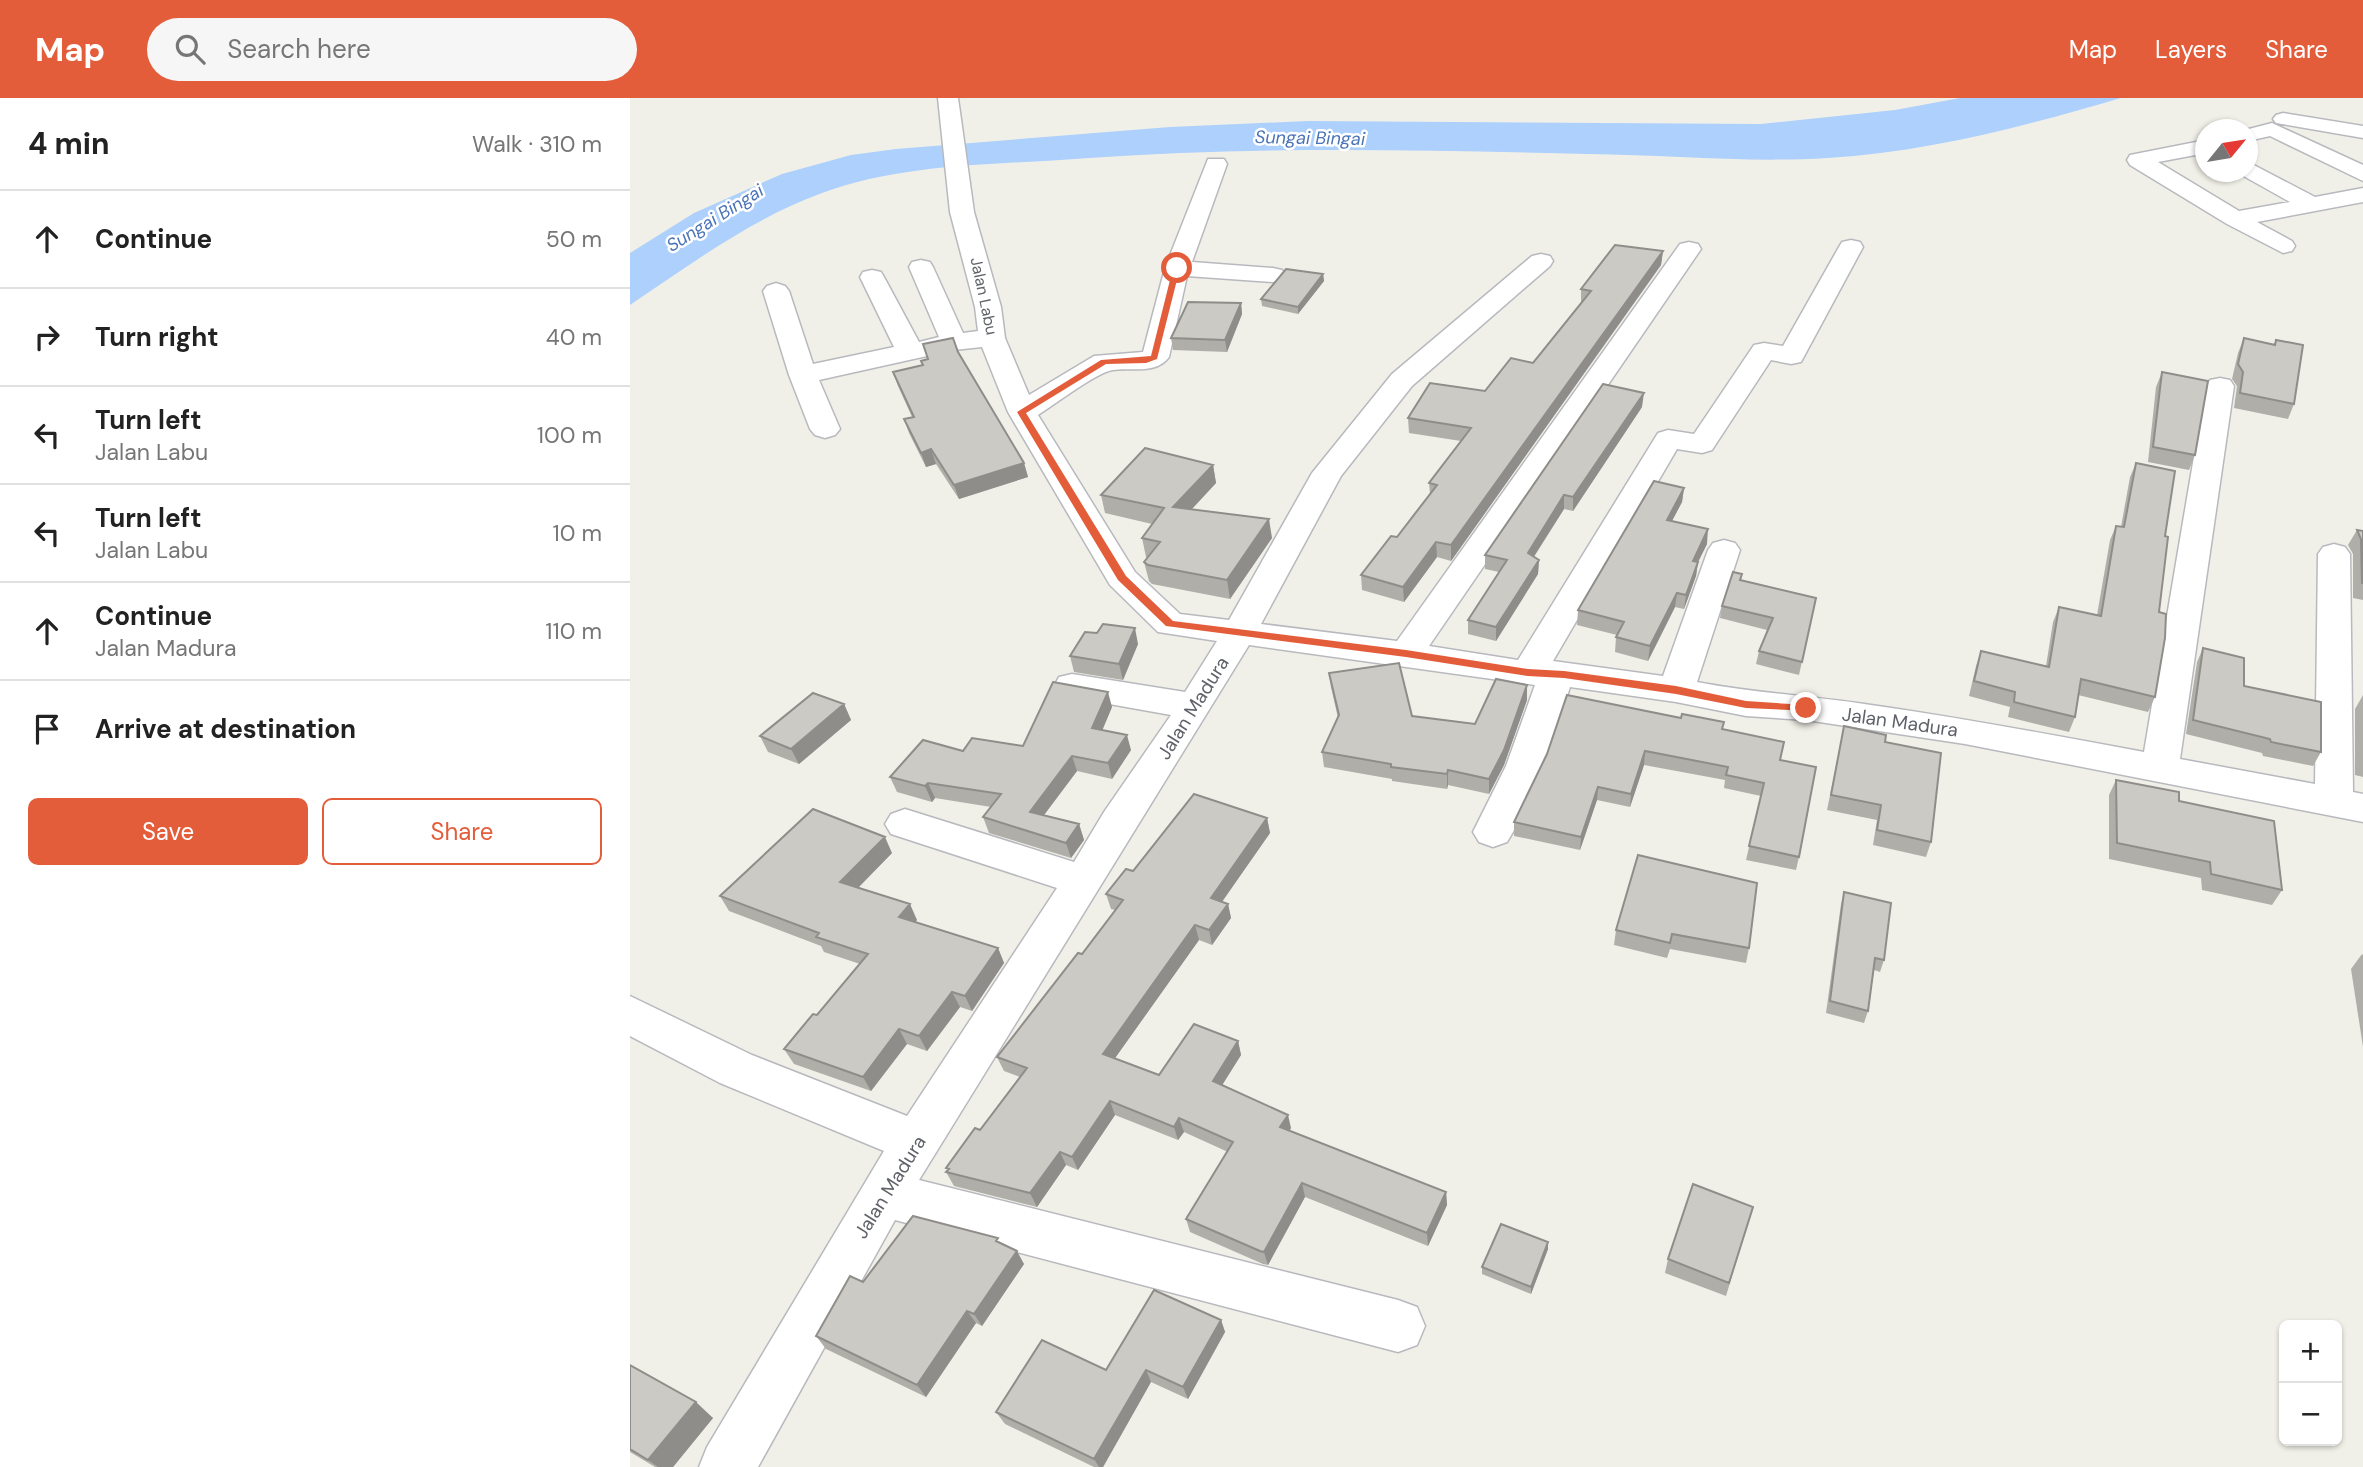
<!DOCTYPE html>
<meta charset="utf-8">
<style>
body{margin:0;font-family:"DM Sans",sans-serif;background:#f6f6f6;color:#222}
.controls{position:absolute;right:21px;bottom:21px;display:grid;overflow:hidden;border-radius:10px;box-shadow:0 2px 5px #0004}
.controls button{width:63px;height:63px;display:grid;place-items:center;padding:0;border:0;border-bottom:2px solid #e0e0e0;background:#fff;color:#222;font:35px sans-serif}
.compass{position:absolute;left:1565px;top:21px;width:63px;height:63px;border-radius:50%;background:#fff;box-shadow:0 2px 5px #0004;rotate:60deg}
.stop{position:absolute;width:21px;height:21px;margin:-16px;border:5px solid #e45d3b;border-radius:50%;background:#fff}
.stop.end{background:#e45d3b;border-color:#fff;box-shadow:0 2px 7px #0008}
.list{margin:0;padding:0;list-style:none}
h2{display:flex;justify-content:space-between;align-items:center;height:91px;margin:0;padding:0 28px;font-size:30px}
h2 small{font-size:23px;font-weight:400;color:#767676}
.list li{display:grid;grid-template-columns:46px 1fr auto;gap:21px;align-items:center;box-sizing:border-box;height:98px;padding:0 28px;border-top:2px solid #e0e0e0}
.list b{display:block;font-size:26px;white-space:nowrap}
.list p{margin:0;font-size:23px;white-space:nowrap;color:#767676}
.list em{font-size:23px;font-style:normal;color:#767676}
.actions{display:flex;gap:14px;padding:21px 28px}
.actions a{flex:1;padding:16px 0;border:2px solid #e45d3b;border-radius:10px;text-align:center;font-size:24px;color:#e45d3b}
.actions .main{background:#e45d3b;color:#fff}
.icon{flex:none;width:38px;height:38px;fill:none;stroke:currentColor;stroke-width:2;stroke-linecap:round;stroke-linejoin:round}
.map{position:relative;flex:none;width:1733px;height:1369px;overflow:hidden}
header{display:flex;align-items:center;gap:42px;box-sizing:border-box;height:98px;padding:0 35px;background:#e45d3b;color:#fff}
header strong{font-size:33px}
nav{display:flex;gap:38px;margin-inline-start:auto;font-size:24px}
.search{width:490px;height:63px;background:#f6f6f6;display:flex;align-items:center;gap:18px;box-sizing:border-box;padding:0 24px;border-radius:38px;color:#767676;font-size:26px}
main{display:flex}
aside{flex:1;background:#fff}
.map>svg:first-child{display:block}
</style>
<header>
<strong>Map</strong>
<div class="search"><svg class="icon" aria-label="search" viewBox="0 0 24 24"><circle cx="10" cy="10" r="6"/><path d="M15 15l6 6"/></svg>Search here</div>
<nav><a>Map</a><a>Layers</a><a>Share</a></nav>
</header>
<main>
<aside>
<h2>4 min<small>Walk · 310 m</small></h2>
<ul class="list">
<li><svg class="icon" aria-label="ahead" viewBox="0 0 24 24"><path d="M12 20V5M6 11l6-6 6 6"/></svg><div><b>Continue</b></div><em>50 m</em></li>
<li><svg class="icon" aria-label="right" viewBox="0 0 24 24"><path d="M7 20v-9h11M14 6l5 5-5 5"/></svg><div><b>Turn right</b></div><em>40 m</em></li>
<li><svg class="icon" aria-label="left" viewBox="0 0 24 24"><path d="M17 20v-9H6M10 6l-5 5 5 5"/></svg><div><b>Turn left</b><p>Jalan Labu</p></div><em>100 m</em></li>
<li><svg class="icon" aria-label="left" viewBox="0 0 24 24"><path d="M17 20v-9H6M10 6l-5 5 5 5"/></svg><div><b>Turn left</b><p>Jalan Labu</p></div><em>10 m</em></li>
<li><svg class="icon" aria-label="ahead" viewBox="0 0 24 24"><path d="M12 20V5M6 11l6-6 6 6"/></svg><div><b>Continue</b><p>Jalan Madura</p></div><em>110 m</em></li>
<li><svg class="icon" aria-label="arrive" viewBox="0 0 24 24"><path d="M6 21V4h12l-3 4 3 4H6"/></svg><div><b>Arrive at destination</b></div></li>
</ul>
<div class="actions"><a class="main">Save</a><a>Share</a></div>
</aside>
<div class="map">
<svg width="1733" height="1369" viewBox="0 0 1733 1369">
<rect width="100%" height="100%" fill="#f1f0e8"/>
<!-- water -->
<path fill="#add0fc" d="M 1330,0 L 1491,0 C 1395,28 1299,54 1198,60 C 1119,65 1038,57 959,56 C 792,52 625,48 459,60 C 372,67 276,64 192,95 C 123,120 61,166 0,207 L 0,155 L 64,115 L 152,76 L 221,57 L 266,51 L 540,29 L 678,23 L 1131,26 L 1265,12 Z"/>
<g fill="none" stroke-linecap="round" stroke-linejoin="round">
<!-- minor casing -->
<g stroke="#b8b9be" stroke-width="3">
<path id="minor" d="M 308,0 L 328,0 L 344,114 L 371,209 L 375,240 L 399,297 L 464,258 L 513,254 L 535,170 L 578,61 L 594,61 L 597,66 L 562,164 L 643,170 L 652,172 L 655,177 L 652,182 L 643,184 L 557,178 L 539,259 C 526,277 501,269 483,272 C 467,274 424,307 408,317 L 505,474 L 550,516 L 599,522 L 682,375 L 762,276 L 902,158 L 911,156 L 920,158 L 923,163 L 920,168 L 782,288 L 711,378 L 631,526 L 767,543 L 1050,146 L 1059,144 L 1068,146 L 1071,151 L 799,548 L 888,562 L 1028,335 L 1038,332 L 1064,336 L 1124,247 L 1134,245 L 1153,248 L 1209,149 L 1212,144 L 1221,142 L 1230,144 L 1233,149 L 1171,264 L 1161,266 L 1141,262 L 1082,352 L 1072,355 L 1047,351 L 923,563 L 1033,578 L 1078,452 L 1083,445 L 1094,442 L 1105,445 L 1110,452 L 1067,584 C 1124,595 1183,598 1241,607 C 1332,620 1423,637 1514,654 L 1576,288 L 1580,282 L 1590,280 L 1600,282 L 1604,288 L 1550,661 L 1685,686 L 1688,456 L 1693,449 L 1704,446 L 1715,449 L 1720,456 L 1723,694 L 1733,696 L 1733,724 L 1335,646 L 1176,622 L 1116,618 L 1046,604 L 940,589 L 914,668 L 883,734 L 877,744 L 863,749 L 849,744 L 843,734 L 876,668 L 905,587 L 619,547 L 289,1082 L 768,1202 L 787,1209 L 795,1228 L 787,1247 L 768,1254 L 265,1122 L 128,1369 L 69,1369 L 77,1349 L 254,1053 L 90,985 L 0,938 L 0,898 L 122,957 L 277,1018 L 427,790 L 261,736 L 255,726 L 261,716 L 275,711 L 444,764 L 474,714 L 541,617 L 429,597 L 424,588 L 429,579 L 442,576 L 555,594 L 587,543 L 528,534 L 480,487 L 378,314 L 352,249 L 324,252 L 189,282 L 210,331 L 205,337 L 195,340 L 185,337 L 180,331 L 159,277 L 133,193 L 137,188 L 146,185 L 155,188 L 159,193 L 183,266 L 264,249 L 230,179 L 233,174 L 242,172 L 251,174 L 254,179 L 289,244 L 309,239 L 279,169 L 282,164 L 291,162 L 300,164 L 303,169 L 333,235 L 348,233 L 345,209 L 320,114 Z
M 1653,15 L 1733,28 L 1733,40 L 1646,25 L 1643,21 L 1646,17 Z
M 1642,25 L 1733,67 L 1733,83 L 1640,38 L 1618,43 L 1618,32 L 1615,32 Z
M 1576,42 L 1576,55 L 1528,64 L 1609,113 L 1660,104 L 1610,76 L 1609,74 L 1618,74 L 1618,64 L 1685,99 L 1733,90 L 1733,104 L 1627,124 L 1662,143 L 1665,148 L 1662,153 L 1653,155 L 1597,126 L 1500,67 L 1497,62 L 1500,57 Z"/>
</g>
<!-- minor -->
<use href="#minor" fill="#fff" fill-rule="evenodd"/>
</g>
<!-- wall -->
<path fill="#afaea9" d="M 1033,153 L 1031,167 L 821,463 L 807,459 L 774,504 L 732,492 L 731,477 L 767,439 L 800,396 L 799,385 L 831,343 L 779,335 L 778,320 L 855,293 L 903,265 L 951,205 L 951,191 Z
M 693,176 L 694,183 L 668,216 L 632,208 L 631,201 Z
M 611,205 L 612,216 L 597,254 L 543,252 L 541,240 Z
M 1614,240 L 1644,246 L 1646,242 L 1664,306 L 1658,321 L 1604,310 L 1607,288 L 1602,281 L 1608,255 Z
M 328,254 L 394,365 L 398,379 L 329,401 L 306,366 L 296,369 L 279,335 L 274,321 L 282,319 L 268,288 L 263,274 L 292,267 L 291,263 Z
M 1532,274 L 1565,357 L 1559,372 L 1518,364 L 1526,289 Z
M 1012,309 L 943,413 L 934,411 L 904,459 L 909,462 L 908,476 L 866,543 L 838,536 L 838,522 L 869,474 L 855,471 L 855,457 Z
M 1506,365 L 1535,438 L 1529,514 L 1525,599 L 1518,614 L 1448,597 L 1445,619 L 1439,634 L 1378,619 L 1380,609 L 1339,598 L 1346,568 L 1351,553 L 1416,568 L 1423,524 L 1429,509 L 1467,517 L 1480,442 L 1486,428 L 1491,429 L 1500,379 Z
M 583,367 L 586,385 L 562,411 L 642,440 L 600,501 L 522,486 L 519,483 L 514,464 L 518,460 L 516,459 L 512,440 L 522,426 L 475,415 L 471,397 Z
M 1054,390 L 1052,404 L 1042,423 L 1077,446 L 1068,464 L 1066,478 L 1054,511 L 1045,509 L 1018,563 L 985,554 L 986,539 L 987,537 L 947,527 L 948,512 Z
M 1727,432 L 1733,433 L 1733,502 L 1723,500 L 1723,456 L 1718,447 Z
M 1112,476 L 1111,482 L 1186,500 L 1169,577 L 1126,566 L 1129,553 L 1137,532 L 1090,520 L 1092,508 Z
M 467,535 L 508,546 L 493,582 L 444,574 L 440,558 Z
M 1573,550 L 1614,588 L 1691,654 L 1683,668 L 1633,658 L 1632,655 L 1556,636 L 1567,564 Z
M 699,575 L 782,618 L 845,626 L 897,602 L 874,667 L 859,696 L 818,687 L 817,691 L 762,683 L 762,681 L 694,669 L 692,654 L 708,620 L 701,589 Z
M 1733,597 L 1733,679 L 1725,677 L 1725,611 Z
M 214,606 L 221,622 L 169,666 L 138,654 L 130,638 Z
M 482,609 L 472,632 L 501,652 L 482,681 L 447,673 L 414,717 L 449,726 L 454,742 L 441,760 L 359,735 L 353,719 L 361,709 L 305,700 L 302,704 L 267,694 L 260,679 L 333,653 L 393,648 Z
M 1214,628 L 1255,644 L 1301,744 L 1296,759 L 1243,747 L 1247,722 L 1197,712 Z
M 1092,632 L 1150,662 L 1169,759 L 1166,772 L 1116,762 L 1131,698 L 1094,690 L 1095,682 L 1014,667 L 1000,709 L 967,702 L 950,752 L 884,738 L 884,724 L 917,656 Z
M 1486,682 L 1549,703 L 1652,792 L 1642,807 L 1572,792 L 1571,780 L 1479,761 L 1479,697 Z
M 637,720 L 640,735 L 592,804 L 598,806 L 601,820 L 582,847 L 569,842 L 485,960 L 529,977 L 608,943 L 611,957 L 592,987 L 661,1030 L 659,1033 L 816,1094 L 817,1107 L 798,1148 L 675,1099 L 638,1167 L 633,1166 L 560,1134 L 556,1121 L 598,1054 L 554,1034 L 548,1042 L 485,1017 L 448,1072 L 436,1067 L 407,1109 L 324,1088 L 316,1074 L 318,1072 L 316,1070 L 350,1032 L 390,979 L 374,973 L 367,959 L 452,856 L 485,812 L 481,811 L 476,796 L 503,773 Z
M 262,755 L 228,790 L 287,822 L 285,824 L 368,850 L 374,865 L 342,913 L 330,909 L 297,953 L 277,946 L 241,993 L 164,966 L 154,951 L 187,917 L 230,866 L 194,854 L 191,848 L 99,813 L 90,798 Z
M 1008,757 L 1119,850 L 1116,865 L 1040,851 L 1037,860 L 984,847 L 986,832 Z
M 1214,794 L 1254,862 L 1250,874 L 1244,872 L 1238,913 L 1234,925 L 1196,915 L 1211,806 Z
M 1732,856 L 1733,857 L 1733,949 L 1721,871 Z
M 1123,1109 L 1096,1198 L 1035,1175 L 1038,1161 Z
M 918,1144 L 918,1151 L 901,1196 L 852,1176 L 852,1169 Z
M 371,1145 L 394,1166 L 352,1228 L 346,1225 L 296,1299 L 196,1251 L 186,1238 L 233,1184 Z
M 591,1222 L 595,1234 L 558,1301 L 521,1284 L 473,1369 L 464,1369 L 375,1326 L 366,1314 L 476,1272 Z
M 0,1267 L 83,1320 L 43,1369 L 25,1369 L 0,1354 Z"/>
<!-- shaded-wall -->
<path fill="#8f8d8a" d="M 1033,153 L 1031,167 L 821,463 L 821,447 Z
M 693,176 L 694,183 L 668,216 L 668,209 Z
M 611,205 L 612,216 L 597,254 L 595,242 Z
M 1014,295 L 1012,309 L 943,413 L 943,399 Z
M 301,351 L 306,366 L 296,369 L 291,355 Z
M 394,365 L 398,379 L 329,401 L 324,387 Z
M 583,367 L 586,385 L 546,428 L 543,409 Z
M 1054,390 L 1052,404 L 1035,436 L 1037,422 Z
M 934,397 L 934,411 L 897,469 L 898,455 Z
M 639,421 L 642,440 L 600,501 L 597,482 Z
M 1078,431 L 1077,446 L 1068,464 L 1066,478 L 1054,511 L 1056,497 L 1063,463 Z
M 806,444 L 807,459 L 774,504 L 773,489 Z
M 909,462 L 908,476 L 866,543 L 866,529 Z
M 1047,495 L 1045,509 L 1018,563 L 1020,548 Z
M 505,530 L 508,546 L 493,582 L 489,566 Z
M 897,587 L 897,602 L 874,667 L 859,696 L 859,681 Z
M 478,594 L 482,609 L 467,645 L 462,630 Z
M 214,606 L 221,622 L 169,666 L 161,651 Z
M 497,637 L 501,652 L 482,681 L 478,665 Z
M 1015,653 L 1014,667 L 1000,709 L 1001,696 Z
M 442,658 L 447,673 L 405,729 L 400,714 Z
M 818,672 L 818,687 L 817,691 L 817,676 Z
M 298,685 L 305,700 L 302,704 L 295,688 Z
M 968,689 L 967,702 L 950,752 L 951,739 Z
M 637,720 L 640,735 L 584,815 L 581,800 Z
M 449,726 L 454,742 L 441,760 L 436,745 Z
M 255,739 L 262,755 L 218,800 L 210,784 Z
M 280,806 L 287,822 L 277,834 L 269,819 Z
M 598,806 L 601,820 L 582,847 L 579,832 Z
M 565,827 L 569,842 L 478,970 L 473,956 Z
M 368,850 L 374,865 L 342,913 L 335,898 Z
M 322,894 L 330,909 L 297,953 L 289,938 Z
M 269,931 L 277,946 L 241,993 L 233,979 Z
M 608,943 L 611,957 L 586,997 L 583,983 Z
M 480,1003 L 485,1017 L 448,1072 L 442,1059 Z
M 658,1017 L 661,1030 L 653,1043 L 650,1029 Z
M 549,1020 L 554,1034 L 548,1042 L 544,1029 Z
M 430,1054 L 436,1067 L 407,1109 L 400,1095 Z
M 672,1085 L 675,1099 L 638,1167 L 634,1154 Z
M 816,1094 L 817,1107 L 798,1148 L 797,1135 Z
M 918,1144 L 918,1151 L 901,1196 L 901,1189 Z
M 387,1153 L 394,1166 L 352,1228 L 344,1216 Z
M 337,1213 L 346,1225 L 296,1299 L 287,1287 Z
M 591,1222 L 595,1234 L 558,1301 L 553,1289 Z
M 516,1272 L 521,1284 L 473,1369 L 469,1369 L 464,1361 Z
M 66,1304 L 83,1320 L 43,1369 L 28,1369 L 18,1362 Z"/>
<!-- building -->
<path fill="#cccac5" stroke="#8f8d8a" stroke-width="2" d="M 985,147 L 1033,153 L 821,447 L 806,444 L 773,489 L 731,477 L 761,438 L 767,439 L 807,387 L 799,385 L 841,330 L 778,320 L 800,285 L 855,293 L 881,260 L 903,265 L 961,193 L 951,191 Z
M 656,171 L 693,176 L 668,209 L 631,201 Z
M 558,204 L 611,205 L 595,242 L 541,240 Z
M 323,240 L 328,254 L 394,365 L 324,387 L 301,351 L 291,355 L 274,321 L 284,319 L 263,274 L 293,267 L 291,263 L 298,261 L 293,246 Z
M 1614,240 L 1645,247 L 1646,242 L 1673,247 L 1664,306 L 1610,295 L 1613,274 L 1608,266 Z
M 1532,274 L 1578,283 L 1565,357 L 1523,349 Z
M 973,286 L 1014,295 L 943,399 L 934,397 L 898,455 L 909,462 L 866,529 L 838,522 L 877,462 L 855,457 Z
M 515,350 L 583,367 L 543,409 L 639,421 L 597,482 L 518,467 L 514,464 L 530,444 L 512,440 L 534,410 L 471,397 Z
M 1506,365 L 1545,373 L 1535,438 L 1538,439 L 1529,514 L 1536,516 L 1535,540 L 1525,599 L 1451,581 L 1445,619 L 1384,604 L 1385,594 L 1344,583 L 1351,553 L 1419,569 L 1429,509 L 1471,518 L 1486,428 L 1494,429 Z
M 1024,383 L 1054,390 L 1037,422 L 1078,431 L 1063,463 L 1068,464 L 1056,497 L 1047,495 L 1020,548 L 986,539 L 994,524 L 948,512 Z
M 1727,432 L 1733,433 L 1733,485 L 1732,485 L 1731,441 Z
M 1103,474 L 1112,476 L 1110,482 L 1186,500 L 1172,564 L 1129,553 L 1143,520 L 1092,508 Z
M 473,526 L 505,530 L 489,566 L 440,558 L 455,534 L 467,535 Z
M 1573,550 L 1614,560 L 1614,588 L 1691,604 L 1691,654 L 1641,644 L 1640,641 L 1563,622 Z
M 769,565 L 782,618 L 845,626 L 866,581 L 897,587 L 874,652 L 859,681 L 818,672 L 817,676 L 761,669 L 761,666 L 692,654 L 709,617 L 699,575 Z
M 423,584 L 478,594 L 462,630 L 497,637 L 478,665 L 442,658 L 400,714 L 449,726 L 436,745 L 353,719 L 371,696 L 298,685 L 295,688 L 260,679 L 293,642 L 333,653 L 342,640 L 393,648 Z
M 183,595 L 214,606 L 161,651 L 130,638 Z
M 937,597 L 1051,620 L 1052,616 L 1094,624 L 1092,631 L 1154,644 L 1150,662 L 1186,669 L 1169,759 L 1119,748 L 1134,685 L 1096,677 L 1098,669 L 1015,653 L 1001,696 L 968,689 L 951,739 L 884,724 L 917,656 Z
M 1214,628 L 1256,637 L 1255,644 L 1311,655 L 1301,744 L 1247,732 L 1251,707 L 1201,697 Z
M 1486,682 L 1549,694 L 1549,703 L 1644,723 L 1652,792 L 1581,776 L 1580,764 L 1487,745 Z
M 564,696 L 637,720 L 581,800 L 598,806 L 579,832 L 565,827 L 473,956 L 529,977 L 564,926 L 608,943 L 583,983 L 658,1017 L 650,1029 L 816,1094 L 797,1135 L 672,1085 L 634,1154 L 630,1153 L 556,1121 L 603,1044 L 549,1020 L 544,1029 L 480,1003 L 442,1059 L 430,1054 L 400,1095 L 316,1074 L 319,1071 L 316,1070 L 345,1030 L 350,1032 L 397,970 L 367,959 L 448,855 L 452,856 L 493,802 L 476,796 L 496,771 L 503,773 Z
M 183,711 L 255,739 L 210,784 L 280,806 L 269,819 L 368,850 L 335,898 L 322,894 L 289,938 L 269,931 L 233,979 L 154,951 L 183,916 L 187,917 L 238,856 L 186,839 L 189,835 L 90,798 Z
M 1008,757 L 1127,785 L 1119,850 L 1042,836 L 1040,845 L 986,832 Z
M 1214,794 L 1261,805 L 1254,862 L 1245,860 L 1238,913 L 1200,903 Z
M 1063,1086 L 1123,1109 L 1099,1185 L 1038,1161 Z
M 283,1118 L 368,1140 L 366,1143 L 387,1153 L 344,1216 L 337,1213 L 287,1287 L 186,1238 L 220,1178 L 233,1184 Z
M 871,1126 L 918,1144 L 901,1189 L 852,1169 Z
M 524,1192 L 591,1222 L 553,1289 L 516,1272 L 464,1361 L 366,1314 L 412,1242 L 476,1272 Z
M 0,1267 L 66,1304 L 18,1362 L 0,1351 Z"/>
<!-- route -->
<path fill="#e45d3b" d="M 547,168 L 550,170 L 527,261 L 516,265 L 476,266 L 396,315 L 496,478 L 543,523 L 776,552 L 898,571 L 934,573 L 1046,588 L 1116,603 L 1176,607 L 1180,608 L 1180,613 L 1116,610 L 1046,596 L 934,580 L 898,578 L 776,559 L 536,528 L 488,482 L 387,314 L 471,262 L 521,258 L 543,170 Z"/>
<g text-anchor="middle" dominant-baseline="central" stroke-width="5" stroke-linejoin="round" paint-order="stroke">
<!-- far-street labels -->
<g font-size="16" fill="#5f6268" stroke="#fff">
<text transform="translate(354 198) rotate(78)">Jalan Labu</text>
</g>
<!-- far-water labels -->
<g font-size="18" font-style="italic" fill="#4b73b8" stroke="#fff">
<text transform="translate(680 40) rotate(1)">Sungai Bingai</text>
<text transform="translate(85 120) rotate(-32)">Sungai Bingai</text>
</g>
<!-- street labels -->
<g font-size="19" fill="#5f6268" stroke="#fff">
<text transform="translate(563 610) rotate(-58)">Jalan Madura</text>
<text transform="translate(1270 624) rotate(8)">Jalan Madura</text>
<text transform="translate(260 1089) rotate(-58)">Jalan Madura</text>
</g>
</g>
</svg>
<div class="controls">
<button>+</button>
<button>−</button>
</div>
<svg class="compass" viewBox="-18 -18 36 36"><path d="M0-13l5 13h-10z" fill="#e53935"/><path d="M0 13l5-13h-10z" fill="#767676"/></svg>
<div class="stop" style="left:547px;top:170px"></div>
<div class="stop end" style="left:1176px;top:610px"></div>
</div>
</main>
